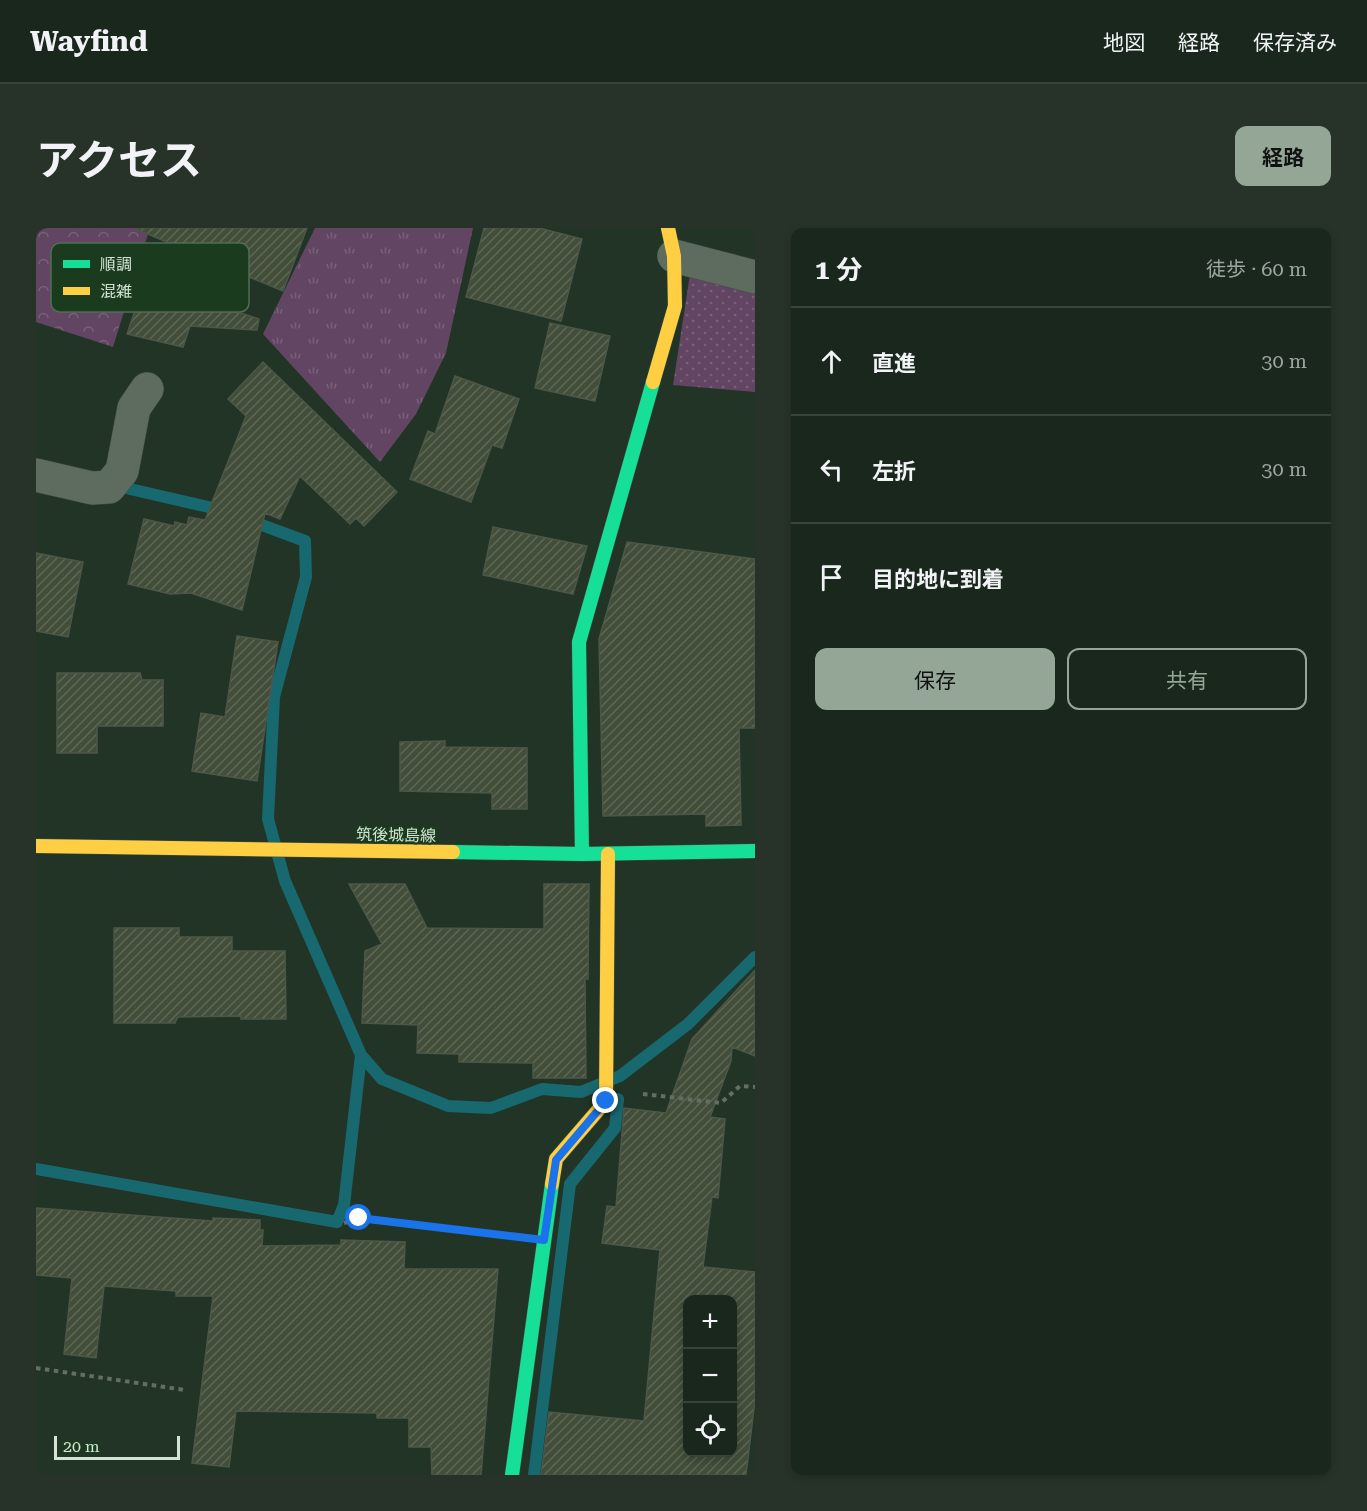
<!DOCTYPE html>
<html lang="ja">
<meta charset="utf-8">
<style>
body{margin:0;font-family:"Roboto Serif","Noto Sans JP",serif;background:#273329;color:#f1f3f6}
.controls{position:absolute;right:18px;bottom:18px;display:grid;overflow:hidden;border-radius:12px;box-shadow:0 3px 9px #0003}
.controls button{width:54px;height:54px;display:grid;place-items:center;padding:0;border:0;border-bottom:2px solid #38443b;background:#1a271c;color:#f1f3f6;font:30px sans-serif}
.scale{position:absolute;left:18px;bottom:15px;width:126px;box-sizing:border-box;padding-left:6px;border:3px solid #d2e4d3;border-top:0;font-size:16px;line-height:21px;white-space:nowrap;color:#d2e4d3;-webkit-text-stroke:4px #1b3b1f;paint-order:stroke}
.stop{position:absolute;width:18px;height:18px;margin:-14px;border:4px solid #1a73e8;border-radius:50%;background:#fff}
.stop.end{background:#1a73e8;border-color:#fff;box-shadow:0 2px 6px #0008}
.list{margin:0;padding:0;list-style:none}
h2{display:flex;justify-content:space-between;align-items:center;height:78px;margin:0;padding:0 24px;font-size:26px}
h2 small{font-size:20px;font-weight:400;color:#9fa5a3}
.list li{display:grid;grid-template-columns:39px 1fr auto;gap:18px;align-items:center;box-sizing:border-box;height:108px;padding:0 24px;border-top:2px solid #38443b}
.list b{display:block;font-size:22px;white-space:nowrap}
.list em{font-size:20px;font-style:normal;color:#9fa5a3}
.actions{display:flex;gap:12px;padding:18px 24px}
.actions a{flex:1;padding:14px 0;border:2px solid #94a696;border-radius:12px;text-align:center;font-size:21px;color:#94a696}
.actions .main{background:#94a696;color:#111}
.icon{flex:none;width:33px;height:33px;fill:none;stroke:currentColor;stroke-width:2;stroke-linecap:round;stroke-linejoin:round}
.map{position:relative;flex:none;width:719px;height:1247px;overflow:hidden;border-radius:12px}
header{display:flex;align-items:center;gap:36px;box-sizing:border-box;height:84px;padding:0 30px;background:#1a271c;border-bottom:2px solid #38443b}
header strong{font-size:28px}
nav{display:flex;gap:33px;margin-inline-start:auto;font-size:21px}
.intro{display:flex;align-items:center;justify-content:space-between;box-sizing:border-box;height:144px;padding:0 36px}
h1{margin:0;font-size:42px}
.button{padding:15px 27px;border-radius:12px;background:#94a696;color:#111;font-size:21px;font-weight:700}
main{display:flex;gap:36px;padding:0 36px}
aside{flex:1;background:#1a271c;border-radius:12px;box-shadow:0 3px 9px #0003}
.map>svg:first-child{display:block}
</style>
<header>
<strong>Wayfind</strong>
<nav><a>地図</a><a>経路</a><a>保存済み</a></nav>
</header>
<div class="intro"><h1>アクセス</h1><a class="button">経路</a></div>
<main>
<div class="map">
<svg width="719" height="1247" viewBox="0 0 719 1247">
<defs>
<pattern id="grass-tufts" width="24" height="20" patternUnits="userSpaceOnUse" patternTransform="scale(1.5)"><rect width="24" height="20" fill="#624562"/><path d="M3 7l-1-3M5 7V3M7 7l1-3M15 17l-1-3M17 17v-4M19 17l1-3" fill="none" stroke="#786078"/></pattern>
<pattern id="forest-crowns" width="20" height="18" patternUnits="userSpaceOnUse" patternTransform="scale(1.5)"><rect width="20" height="18" fill="#624562"/><path d="M2 6a3 3 0 1 1 6 0M12 15a3 3 0 1 1 6 0" fill="none" stroke="#786078"/></pattern>
<pattern id="garden-dots" width="8" height="8" patternUnits="userSpaceOnUse" patternTransform="scale(1.5)"><rect width="8" height="8" fill="#624562"/><path d="M2 2h.1M6 6h.1" fill="none" stroke="#786078" stroke-width="1.8" stroke-linecap="round"/></pattern>
<pattern id="building-hatch" width="6" height="6" patternUnits="userSpaceOnUse" patternTransform="scale(1.5)"><rect width="6" height="6" fill="#424e39"/><path d="M-1 1l2-2M0 6l6-6M5 7l2-2" fill="none" stroke="#5c6755"/></pattern>
</defs>
<rect width="100%" height="100%" fill="#223425"/>
<!-- grass -->
<path fill="url(#grass-tufts)" d="M 279,0 L 437,0 L 410,125 L 380,186 L 344,234 L 227,106 Z"/>
<!-- forest -->
<path fill="url(#forest-crowns)" d="M 0,0 L 114,0 L 77,119 L 0,94 Z"/>
<!-- garden -->
<path fill="url(#garden-dots)" d="M 654,46 L 719,62 L 719,164 L 637,157 Z"/>
<g fill="none" stroke-linecap="round" stroke-linejoin="round">
<!-- stream -->
<path stroke="#186870" stroke-width="12" d="M 79,255 L 94,261 L 190,283
M 212,292 L 269,313 L 270,349 L 238,469 L 232,591 L 249,653 L 325,827 L 346,851 L 412,878 L 455,880 L 506,861 L 545,864 L 584,848 L 652,796 L 719,729
M 0,941 L 301,994 L 308,977 L 325,827
M 498,1247 L 534,956 L 579,900 L 582,871"/>
</g>
<!-- building -->
<path fill="url(#building-hatch)" stroke="#4c5749" stroke-width="1.5" fill-rule="evenodd" d="M 98,0 L 271,0 L 247,63 L 179,35 L 171,74 L 223,91 L 221,102 L 154,98 L 147,119 L 91,106 L 109,53 L 138,63 L 154,24 Z
M 448,0 L 503,0 L 546,11 L 525,93 L 430,69 Z
M 514,95 L 574,108 L 559,173 L 499,160 Z
M 227,134 L 361,264 L 328,298 L 320,290 L 314,296 L 264,248 L 244,291 L 229,285 L 206,382 L 155,365 L 134,366 L 92,356 L 108,291 L 138,298 L 139,294 L 151,297 L 153,289 L 169,292 L 210,188 L 192,171 Z
M 419,148 L 483,171 L 466,220 L 456,217 L 435,274 L 374,251 L 392,203 L 399,206 Z
M 457,299 L 551,318 L 537,366 L 447,347 Z
M 591,314 L 719,331 L 719,500 L 703,500 L 705,597 L 670,598 L 670,586 L 567,588 L 563,411 Z
M 0,325 L 47,334 L 32,409 L 0,403 Z
M 201,408 L 242,414 L 221,553 L 156,543 L 165,485 L 189,489 Z
M 21,445 L 104,445 L 106,452 L 127,452 L 127,498 L 61,498 L 61,525 L 21,525 Z
M 409,513 L 409,519 L 491,520 L 491,581 L 456,581 L 456,565 L 364,563 L 364,514 Z
M 313,656 L 369,656 L 391,700 L 508,701 L 508,656 L 553,656 L 552,751 L 549,751 L 550,850 L 497,850 L 497,835 L 423,834 L 423,826 L 381,825 L 382,797 L 326,795 L 329,723 L 346,716 Z
M 78,700 L 143,700 L 143,709 L 196,709 L 196,723 L 249,723 L 250,791 L 205,791 L 205,788 L 142,789 L 139,795 L 78,795 Z
M 719,742 L 719,828 L 696,819 L 695,833 L 674,889 L 689,891 L 682,970 L 676,969 L 667,1039 L 719,1044 L 719,1172 L 710,1247 L 505,1247 L 513,1184 L 608,1193 L 624,1022 L 566,1015 L 571,978 L 580,979 L 588,880 L 630,885 L 656,811 ZM 651,1071 L 696,1071 L 696,1224 L 651,1224 Z
M 0,980 L 177,993 L 177,990 L 224,992 L 224,1002 L 227,1002 L 226,1018 L 305,1017 L 305,1012 L 369,1014 L 368,1041 L 462,1041 L 445,1247 L 396,1247 L 395,1219 L 373,1219 L 373,1190 L 341,1190 L 341,1185 L 200,1183 L 193,1239 L 156,1235 L 177,1068 L 140,1068 L 140,1063 L 68,1058 L 60,1130 L 28,1126 L 36,1050 L 0,1047 Z"/>
<g fill="none" stroke-linecap="round" stroke-linejoin="round">
<!-- street casing -->
<g stroke="#3f4f41" stroke-width="34">
<path id="street" d="M 638,28 L 719,49
M 0,247 L 56,260 L 73,259 L 86,243 L 98,180 L 111,161"/>
</g>
<!-- fast casing -->
<g stroke="#3f4f41" stroke-width="15">
<path id="fast" d="M 417,624 L 546,626 L 719,623
M 546,626 L 543,414 L 617,154
M 476,1247 L 516,956"/>
</g>
<!-- slow casing -->
<g stroke="#3f4f41" stroke-width="15">
<path id="slow" d="M 617,154 L 639,78 L 638,28 L 632,0
M 0,618 L 417,624
M 516,956 L 520,931 L 570,873 L 572,626"/>
</g>
<!-- path -->
<path stroke="#636f64" stroke-width="4" stroke-dasharray="4.5 4.5" stroke-linecap="butt" d="M 607,866 L 685,875 L 704,858 L 719,859
M 308,995 L 323,990 L 472,1008
M 0,1140 L 149,1162"/>
<!-- street -->
<use href="#street" stroke="#5e6c60" stroke-width="33"/>
<!-- fast -->
<use href="#fast" stroke="#16e098" stroke-width="14"/>
<!-- slow -->
<use href="#slow" stroke="#ffcf43" stroke-width="14"/>
</g>
<g fill="none" stroke-linecap="round" stroke-linejoin="round">
<!-- route -->
<path stroke="#1a73e8" stroke-width="8" d="M 323,990 L 508,1012 L 520,932 L 570,873"/>
</g>
<g text-anchor="middle" dominant-baseline="central" stroke-width="4.5" stroke-linejoin="round" paint-order="stroke">
<!-- street labels -->
<g font-size="16" fill="#d2e4d3" stroke="#1b3b1f">
<text transform="translate(360 607) rotate(1)">筑後城島線</text>
</g>
</g>
<!-- legend -->
<rect x="15" y="15" width="198" height="69" rx="9" fill="#1b3b1f" stroke="#526e55" stroke-width="1.5"/>
<rect x="27" y="32" width="27" height="8" fill="#16e098"/>
<rect x="27" y="59" width="27" height="8" fill="#ffcf43"/>
<g font-size="16" fill="#d2e4d3">
<text x="64" y="42">順調</text>
<text x="64" y="69">混雑</text>
</g>
</svg>
<div class="controls">
<button>+</button>
<button>−</button>
<button><svg class="icon" aria-label="locate" viewBox="0 0 24 24"><circle cx="12" cy="12" r="6"/><path d="M12 2v4M12 18v4M2 12h4M18 12h4"/></svg></button>
</div>
<div class="scale">20 m</div>
<div class="stop" style="left:323px;top:990px"></div>
<div class="stop end" style="left:570px;top:873px"></div>
</div>
<aside>
<h2>1 分<small>徒歩 · 60 m</small></h2>
<ul class="list">
<li><svg class="icon" aria-label="ahead" viewBox="0 0 24 24"><path d="M12 20V5M6 11l6-6 6 6"/></svg><div><b>直進</b></div><em>30 m</em></li>
<li><svg class="icon" aria-label="left" viewBox="0 0 24 24"><path d="M17 20v-9H6M10 6l-5 5 5 5"/></svg><div><b>左折</b></div><em>30 m</em></li>
<li><svg class="icon" aria-label="arrive" viewBox="0 0 24 24"><path d="M6 21V4h12l-3 4 3 4H6"/></svg><div><b>目的地に到着</b></div></li>
</ul>
<div class="actions"><a class="main">保存</a><a>共有</a></div>
</aside>
</main>
